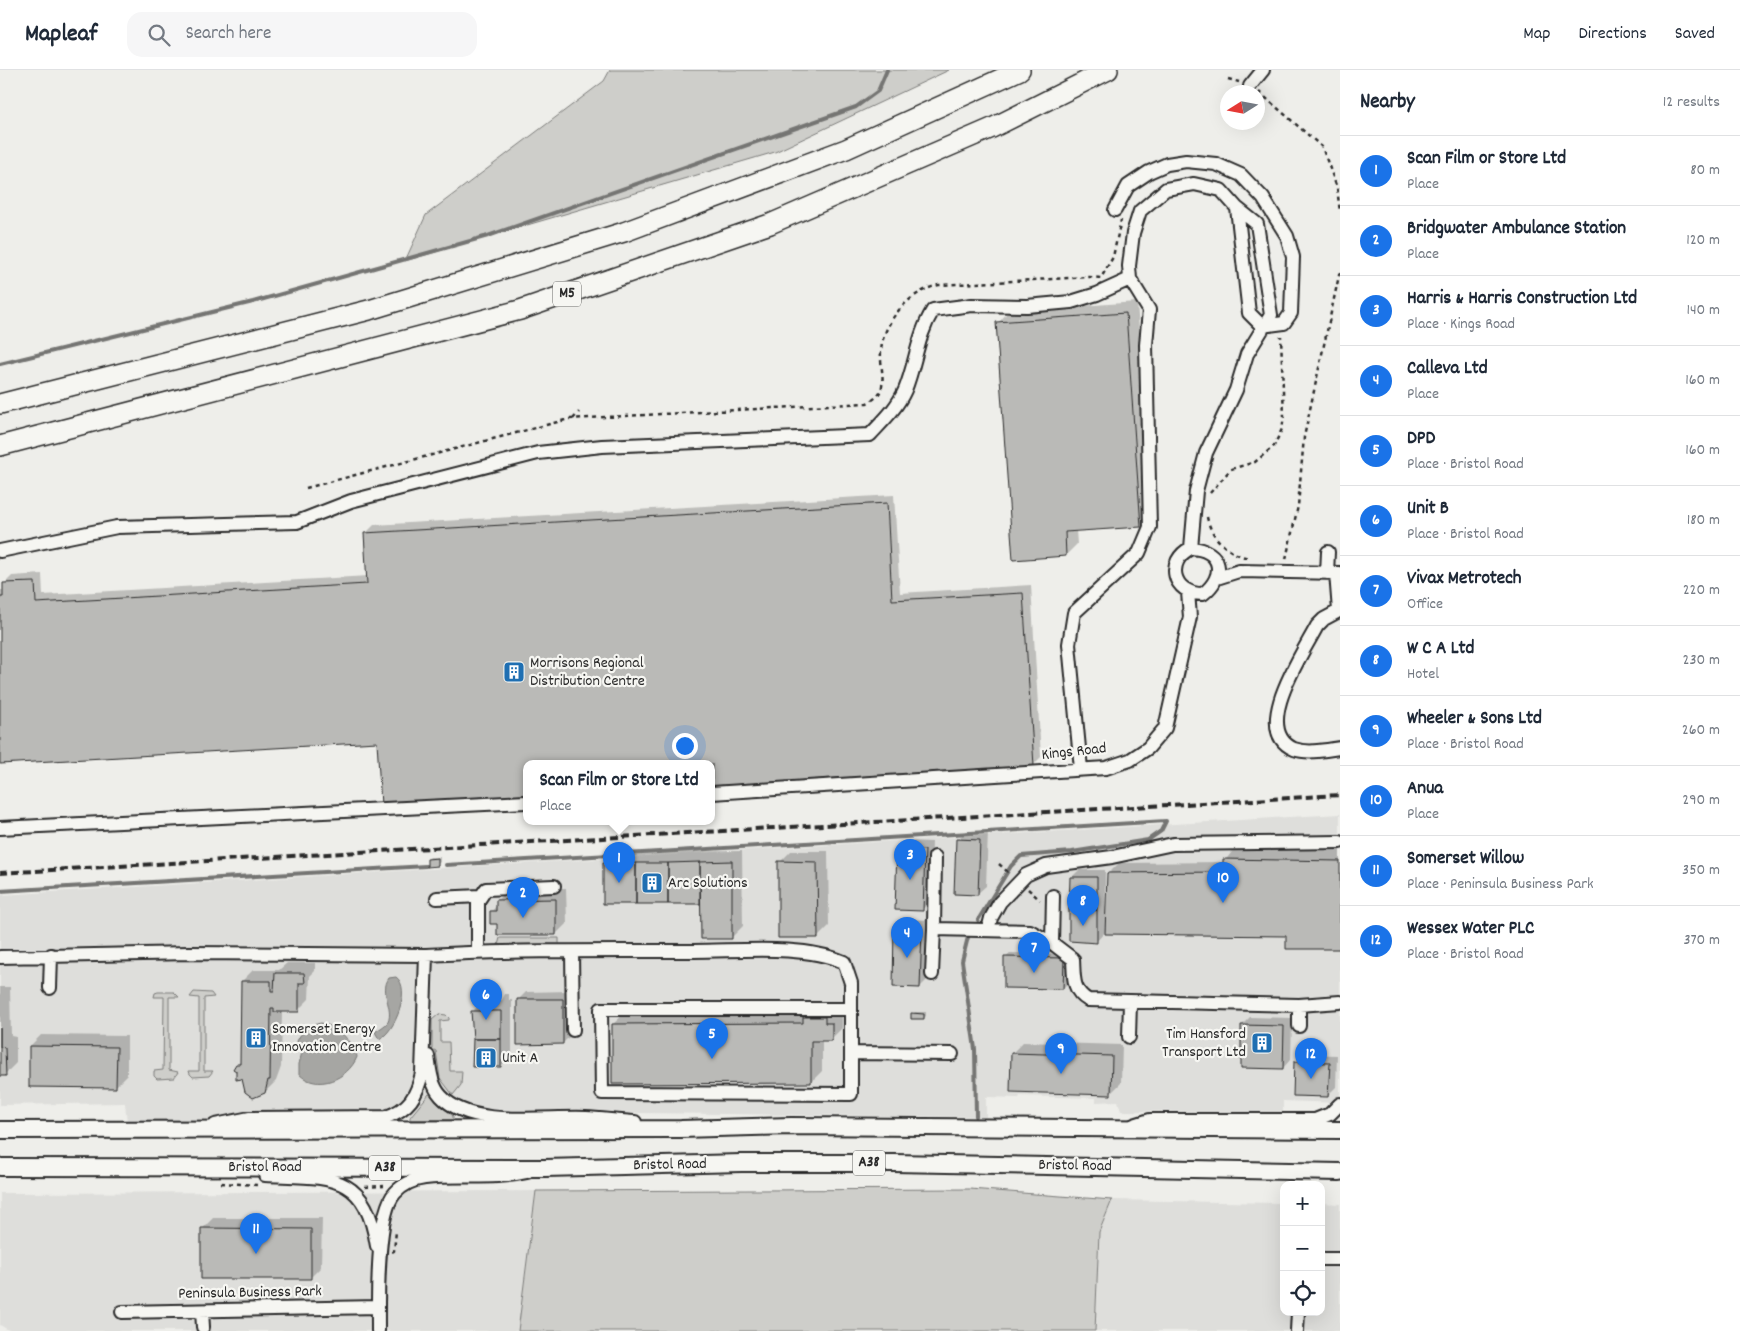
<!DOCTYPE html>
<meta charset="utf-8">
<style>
body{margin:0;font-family:Dekko,sans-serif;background:#f6f6f7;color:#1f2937}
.controls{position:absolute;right:15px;bottom:15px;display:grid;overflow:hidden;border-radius:10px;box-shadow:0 5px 20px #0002}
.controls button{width:45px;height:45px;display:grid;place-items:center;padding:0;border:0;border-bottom:1px solid #e0e1e3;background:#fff;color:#1f2937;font:25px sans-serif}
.compass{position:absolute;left:1220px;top:15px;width:45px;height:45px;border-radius:50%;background:#fff;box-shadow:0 5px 20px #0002;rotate:259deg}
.you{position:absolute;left:684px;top:675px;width:18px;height:18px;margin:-12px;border:4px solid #fff;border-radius:50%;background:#1a73e8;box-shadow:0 0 0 8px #1a73e833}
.badge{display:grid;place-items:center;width:32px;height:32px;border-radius:50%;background:#1a73e8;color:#fff;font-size:16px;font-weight:700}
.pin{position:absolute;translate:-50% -41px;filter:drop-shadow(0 1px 2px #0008)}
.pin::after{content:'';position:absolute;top:26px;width:18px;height:15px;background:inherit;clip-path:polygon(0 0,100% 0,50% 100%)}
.popup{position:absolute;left:523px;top:690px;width:192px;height:65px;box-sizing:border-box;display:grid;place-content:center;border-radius:10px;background:#fff;filter:drop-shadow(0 1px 4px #0005);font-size:16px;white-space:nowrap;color:#747a83}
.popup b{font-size:19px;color:#1f2937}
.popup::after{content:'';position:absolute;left:50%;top:100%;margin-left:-10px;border:10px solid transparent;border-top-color:#fff}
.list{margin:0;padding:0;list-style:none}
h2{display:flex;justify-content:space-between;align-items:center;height:65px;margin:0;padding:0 20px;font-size:21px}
h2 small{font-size:16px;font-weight:400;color:#747a83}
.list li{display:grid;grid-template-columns:32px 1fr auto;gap:15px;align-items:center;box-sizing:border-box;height:70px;padding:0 20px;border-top:1px solid #e0e1e3}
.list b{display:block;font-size:19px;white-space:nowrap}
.list p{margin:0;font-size:16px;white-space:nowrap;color:#747a83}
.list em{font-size:16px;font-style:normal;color:#747a83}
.icon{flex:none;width:28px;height:28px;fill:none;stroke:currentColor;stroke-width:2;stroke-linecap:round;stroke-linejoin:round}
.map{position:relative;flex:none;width:1340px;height:1261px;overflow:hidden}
header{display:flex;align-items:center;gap:30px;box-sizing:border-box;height:70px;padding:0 25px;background:#fff;border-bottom:1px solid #e0e1e3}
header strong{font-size:24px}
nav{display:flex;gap:28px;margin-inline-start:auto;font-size:18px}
.search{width:350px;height:45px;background:#f6f6f7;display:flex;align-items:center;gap:12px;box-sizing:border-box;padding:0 18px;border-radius:15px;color:#747a83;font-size:19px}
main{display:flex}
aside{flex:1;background:#fff}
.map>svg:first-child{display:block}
</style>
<header>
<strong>Mapleaf</strong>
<div class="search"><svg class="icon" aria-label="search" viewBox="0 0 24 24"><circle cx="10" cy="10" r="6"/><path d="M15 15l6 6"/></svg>Search here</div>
<nav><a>Map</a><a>Directions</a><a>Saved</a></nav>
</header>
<main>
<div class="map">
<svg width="1340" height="1261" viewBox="0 0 1340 1261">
<rect width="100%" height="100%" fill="#eeeeea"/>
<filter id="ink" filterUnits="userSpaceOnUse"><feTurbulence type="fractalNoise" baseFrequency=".02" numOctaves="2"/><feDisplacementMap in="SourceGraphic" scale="10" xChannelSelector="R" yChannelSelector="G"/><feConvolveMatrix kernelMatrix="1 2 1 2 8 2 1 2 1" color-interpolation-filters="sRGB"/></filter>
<g filter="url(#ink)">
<!-- built -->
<path fill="#dededb" d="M 1340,744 L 1340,1033 L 1283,1031 L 1283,1043 L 1121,1041 L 1118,1031 L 1096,1032 L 1096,1028 L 1020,1026 L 1019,1028 L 986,1027 L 986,1047 L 449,1041 L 403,1047 L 246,1044 L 187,1052 L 127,1052 L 125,1033 L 0,1035 L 0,825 Z
M 536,1121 L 518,1261 L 10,1261 L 0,1255 L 0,1123 Z
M 1112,1130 L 1284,1133 L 1284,1242 L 1321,1242 L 1321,1133 L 1340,1134 L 1340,1261 L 1095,1261 L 1099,1162 Z"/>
<!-- green -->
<path fill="#cececa" stroke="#7c7c7a" d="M 610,0 L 949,0 L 775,82 L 405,191 L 426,145 L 604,11 Z
M 500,868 L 559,868 L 559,876 L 498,875 Z
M 158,922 L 174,922 L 179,927 L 169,927 L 169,1000 L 178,1002 L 174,1008 L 157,1009 L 154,1006 L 154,1001 L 163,1000 L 164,927 L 154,927 L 155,923 Z
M 194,922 L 211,923 L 214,927 L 204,928 L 204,1001 L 213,1001 L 209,1006 L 193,1007 L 190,1004 L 189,1001 L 199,1001 L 199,928 L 190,927 Z
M 439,944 L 446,945 L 449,948 L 449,950 L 440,951 L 440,972 L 449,972 L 450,1001 L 462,1001 L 461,1015 L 453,1025 L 440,1008 L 436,981 L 432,979 L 432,950 Z
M 429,1024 L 453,1046 L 453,1050 L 410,1050 L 410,1047 Z
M 970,1119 L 1112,1130 L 1099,1162 L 1095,1261 L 518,1261 L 536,1121 Z"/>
<!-- water -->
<path fill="#a6a6a3" stroke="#757573" d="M 396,907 C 412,918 395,963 379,969 L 375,962 C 379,959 385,956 388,952 C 394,938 379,922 389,908 Z
M 321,953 C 336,956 355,972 357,987 C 348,1009 317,1022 299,1004 L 299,994 L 302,982 L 297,971 L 305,957 Z"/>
<!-- shadow -->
<path fill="#0003" d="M 1137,232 L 1152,445 L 1141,456 L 1076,460 L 1077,474 L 1066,485 L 998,253 L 1009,241 Z
M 894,425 L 900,523 L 1031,515 L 1041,687 L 1033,695 L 712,714 L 712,694 L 526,694 L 526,725 L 382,734 L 378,671 L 0,693 L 0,520 L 4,520 L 4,514 L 12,506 L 42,504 L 43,525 L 368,506 L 366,463 L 374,455 Z
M 966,761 L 988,762 L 986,816 L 977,824 L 958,769 Z
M 906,771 L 932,772 L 930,831 L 922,840 L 898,779 Z
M 1235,778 L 1340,780 L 1340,877 L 1287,865 L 1105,862 L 1096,872 L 1071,808 L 1079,800 L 1105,800 L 1105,845 L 1107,845 L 1108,804 L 1119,793 L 1224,792 Z
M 742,781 L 743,856 L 732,867 L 702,833 L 604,832 L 604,793 L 615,782 Z
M 791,781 L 828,781 L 829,856 L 818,867 L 780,792 Z
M 430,787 L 440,787 L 440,792 L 438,794 L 428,789 Z
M 566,818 L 567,853 L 556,864 L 498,853 L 491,842 L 497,835 L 497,830 L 509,819 Z
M 904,849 L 930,850 L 928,909 L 920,917 L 895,857 Z
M 1011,883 L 1069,884 L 1068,913 L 1063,918 L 1005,888 Z
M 287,893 L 315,893 L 315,901 L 310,906 L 309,929 L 298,940 L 282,941 L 281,997 L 276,1011 L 265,1022 L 243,1008 L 237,995 L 242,990 L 242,911 L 253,900 L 279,900 Z
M 0,917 L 10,917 L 11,966 L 16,967 L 16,993 L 5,1004 L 0,1004 Z
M 570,921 L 571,965 L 563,973 L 518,930 L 526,922 Z
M 505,924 L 509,924 L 509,930 L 512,930 L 512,985 L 501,996 L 473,996 L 473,941 L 484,930 L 502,930 Z
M 842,942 L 842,958 L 831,969 L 822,969 L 822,1001 L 811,1012 L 613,954 L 625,943 Z
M 915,942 L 926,942 L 926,946 L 924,948 L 913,944 Z
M 1250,947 L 1292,948 L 1291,989 L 1283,998 L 1242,955 Z
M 41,965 L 127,966 L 127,1005 L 116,1016 L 30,976 Z
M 1023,972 L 1122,975 L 1121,1013 L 1110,1024 L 1012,983 Z
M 1303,984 L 1337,985 L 1336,1017 L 1328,1025 L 1295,992 Z
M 213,1148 L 322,1148 L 321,1197 L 310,1208 L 202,1159 Z"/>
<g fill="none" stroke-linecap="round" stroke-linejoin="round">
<!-- stream -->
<path stroke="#757573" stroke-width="4" d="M 0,294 L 253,232 L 488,166 L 856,37 L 878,21 L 887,0
M 446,795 L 1166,751 L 1161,761 L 1148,770 L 1072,782 L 1021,786 L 1011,796 L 978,850
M 0,821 L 426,796
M 968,867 L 962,891 L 975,979 L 976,1046"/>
</g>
<!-- building -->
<path fill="#babab7" stroke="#2b2b2b" d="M 1126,243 L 1141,457 L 1065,462 L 1066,486 L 1013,490 L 996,252 Z
M 887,433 L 892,530 L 1023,523 L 1034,696 L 712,716 L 712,694 L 526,694 L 526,727 L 381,735 L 377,672 L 0,694 L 0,527 L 3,527 L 3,513 L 35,512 L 36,533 L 367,514 L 364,463 Z
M 956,769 L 980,770 L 978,825 L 954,824 Z
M 897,779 L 925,780 L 923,841 L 895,840 Z
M 438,788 L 438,796 L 427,797 L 427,789 Z
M 1223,789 L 1340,791 L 1340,879 L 1286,879 L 1286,866 L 1105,864 L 1107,803 L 1223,802 Z
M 732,791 L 732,869 L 701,869 L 700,792 Z
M 778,791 L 817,792 L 818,868 L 778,868 Z
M 700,792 L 700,834 L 668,834 L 668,793 Z
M 603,793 L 636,793 L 636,834 L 603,834 Z
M 636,793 L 668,793 L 668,834 L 636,834 Z
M 1070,807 L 1097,807 L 1097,840 L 1069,839 Z
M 556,829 L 556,865 L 497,865 L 497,854 L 490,854 L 490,841 L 496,841 L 496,830 Z
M 1069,839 L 1097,840 L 1097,873 L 1069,871 Z
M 894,856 L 922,858 L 920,918 L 893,917 Z
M 1004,887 L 1064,888 L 1063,919 L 1004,918 Z
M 275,903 L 304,903 L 305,913 L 299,913 L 299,942 L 274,942 L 274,938 L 271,938 L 270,1010 L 268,1010 L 265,1023 L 253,1028 L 245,1022 L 242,1009 L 236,1010 L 236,1001 L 233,999 L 236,994 L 240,994 L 241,911 L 271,911 L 271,921 L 274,921 Z
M 517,929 L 563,929 L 563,974 L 517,975 Z
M 471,941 L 501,941 L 501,969 L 473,969 Z
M 911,943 L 924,944 L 924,949 L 911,949 Z
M 803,947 L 825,947 L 825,953 L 832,953 L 832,971 L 811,971 L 811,1013 L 612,1014 L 612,954 L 803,953 Z
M 1241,955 L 1284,956 L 1283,999 L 1241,998 Z
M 0,958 L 0,977 L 5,978 L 6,1006 L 0,1006 Z
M 473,969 L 501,969 L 501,997 L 472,997 Z
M 29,976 L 117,977 L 116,1018 L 29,1017 Z
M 1011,983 L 1112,986 L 1111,1025 L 1010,1022 Z
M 1294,992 L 1330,993 L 1328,1027 L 1293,1026 Z
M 201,1158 L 311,1159 L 311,1209 L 201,1209 Z"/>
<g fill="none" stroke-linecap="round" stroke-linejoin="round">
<!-- minor casing -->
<g stroke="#2b2b2b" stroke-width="16">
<path id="minor" d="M 1250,16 L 1263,0
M 1115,140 L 1128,116 L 1149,102 L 1167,94 L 1186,91 L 1216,94 L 1241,105 L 1263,128 L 1287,166 L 1293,187 L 1291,243 L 1284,253 L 1262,256 L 1249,243 L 1237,138
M 1191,478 C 1223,480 1226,506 1203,524 C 1172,524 1165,491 1191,478 Z
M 0,481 L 117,457 L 297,452 L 351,431 L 538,383 L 602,376 L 870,365 C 883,351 897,338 905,320 C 916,293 917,266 933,240 L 972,235 L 1027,236 L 1071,232 L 1097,224 L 1130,209
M 1327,503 L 1328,482
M 1336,503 L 1339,541 L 1324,549 L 1317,556 C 1303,583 1250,660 1294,679 C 1308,684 1326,680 1340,678
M 1217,508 L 1239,501 L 1340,503
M 1081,699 L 1069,574 L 1074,543 L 1139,483 L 1150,457 L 1146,275 L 1149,240 L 1130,209 L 1129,196 L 1133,163 L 1140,141 L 1166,119 L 1194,114 L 1221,120 L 1237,138 L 1257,154 L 1271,245 L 1247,284 L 1236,320 L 1206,383 L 1196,421 L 1191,478
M 712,723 L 1106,698 L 1130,690 L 1148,678 L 1165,658 L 1190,547 L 1188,522
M 0,758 L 526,732
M 437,828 L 480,826
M 934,859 L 935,787
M 988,860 L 991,848 L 1000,832 L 1026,805 L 1046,796 L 1112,787 L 1173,774 L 1340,772
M 1052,873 L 1053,826
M 478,882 L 478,831 L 486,819 L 554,816
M 572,882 L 573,960
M 0,887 L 190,883 L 426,885
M 932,904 L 934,859 L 1030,861 L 1052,873 L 1073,889 C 1074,906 1072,921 1088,930 L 1299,935 L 1299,956
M 50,918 L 51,885
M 1299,935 L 1340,932
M 1129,967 L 1130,932
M 851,983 L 952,984
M 428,986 C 430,1000 431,1015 441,1026 C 471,1059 545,1046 586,1048 C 602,1049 619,1051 635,1052
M 215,1055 L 250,1048 L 386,1047 C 409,1039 417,1026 422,1003 L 426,885 C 515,880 605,881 694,881 C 741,881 802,874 844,892 L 851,913 L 851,1024 L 602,1023 L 601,939 L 851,939
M 1134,1055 L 1150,1050 L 1315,1050 L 1330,1044 L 1340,1034
M 265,1105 C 329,1108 365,1101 377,1176
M 1321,1189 L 1340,1189
M 202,1241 L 203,1257
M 122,1242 L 378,1237
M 378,1261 C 378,1232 376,1143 395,1123 C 402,1115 414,1109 425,1108 C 459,1104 493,1110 527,1102
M 1297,1261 L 1298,1242"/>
</g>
<!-- major casing -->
<g stroke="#2b2b2b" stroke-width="20">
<path id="major" d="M 0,1060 L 681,1059 L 791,1056 L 1340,1060
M 0,1097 L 545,1098 L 741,1093 L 894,1093 L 1340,1102"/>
</g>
<!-- highway casing -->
<g stroke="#2b2b2b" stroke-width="22">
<path id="highway" d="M 0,334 L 369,240 L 624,162 L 846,79 L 1020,0
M 0,376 L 520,240 L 770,154 L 992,58 L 1108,0"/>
</g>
<!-- path -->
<path stroke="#2b2b2b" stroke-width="2.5" stroke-dasharray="4 4" stroke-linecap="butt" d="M 1228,9 L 1239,12
M 1259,22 L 1322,77 L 1337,118 L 1340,142
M 573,349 L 579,342
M 306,418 L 569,349 L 867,333 C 874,330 881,324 882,316 C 884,305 880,293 881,281 C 883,251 910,221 939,215 L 1089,207 L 1101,208 L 1113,187 L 1121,150
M 1210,423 L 1231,399 L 1255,392 L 1274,376 L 1282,359 L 1284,347 L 1281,266
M 1207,447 C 1211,468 1228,484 1249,488
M 1286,489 L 1298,436 L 1304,367 L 1340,201
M 999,794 L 1010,804
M 1028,819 L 1040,830
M 221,1113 L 258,1115
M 365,1117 L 384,1116
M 392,1182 L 394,1181 L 396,1161"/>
<!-- minor -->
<use href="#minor" stroke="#f6f6f2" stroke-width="12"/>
<!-- major -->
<use href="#major" stroke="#f6f6f2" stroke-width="16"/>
<!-- highway -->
<use href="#highway" stroke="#f6f6f2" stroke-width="19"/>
<!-- rail -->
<path stroke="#2b2b2b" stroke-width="4" stroke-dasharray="8 4" stroke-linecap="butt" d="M 0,803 L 1340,725"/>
</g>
</g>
<!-- icons -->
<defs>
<g id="building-square" transform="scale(1.125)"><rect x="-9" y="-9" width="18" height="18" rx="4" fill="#1f6fb2" stroke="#f6f6f2"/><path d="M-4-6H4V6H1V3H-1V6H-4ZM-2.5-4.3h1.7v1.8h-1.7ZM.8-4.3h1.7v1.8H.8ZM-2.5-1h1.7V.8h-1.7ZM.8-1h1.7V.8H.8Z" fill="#fff"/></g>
</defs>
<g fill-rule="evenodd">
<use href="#building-square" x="514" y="602"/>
<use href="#building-square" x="652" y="813"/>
<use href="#building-square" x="256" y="968"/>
<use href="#building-square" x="1262" y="973"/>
<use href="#building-square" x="486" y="988"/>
</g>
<g text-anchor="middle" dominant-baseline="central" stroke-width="4.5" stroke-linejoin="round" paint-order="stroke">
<!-- shield labels -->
<g fill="#f6f6f2" stroke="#686867" stroke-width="1">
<rect x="553" y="211.5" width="28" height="25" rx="4"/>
<rect x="853" y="1080.5" width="32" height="25" rx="4"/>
<rect x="369" y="1085.5" width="32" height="25" rx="4"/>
</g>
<g font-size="15" font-weight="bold" fill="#2b2b2b">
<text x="567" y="224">M5</text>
<text x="869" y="1093">A38</text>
<text x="385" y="1098">A38</text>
</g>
<!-- poi labels -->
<g font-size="16" fill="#2b2b2b" stroke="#f6f6f2" text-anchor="start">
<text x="530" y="593">Morrisons Regional<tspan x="530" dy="18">Distribution Centre</tspan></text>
<text x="668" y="813">Arc Solutions</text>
<text x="272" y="959">Somerset Energy<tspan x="272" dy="18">Innovation Centre</tspan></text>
<text x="1246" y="964" text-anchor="end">Tim Hansford<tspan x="1246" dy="18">Transport Ltd</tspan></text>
<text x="502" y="988">Unit A</text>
</g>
<!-- street labels -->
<g font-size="16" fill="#2b2b2b" stroke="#f6f6f2">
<text transform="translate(1074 682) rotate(-6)">Kings Road</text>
<text transform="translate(670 1095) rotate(-1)">Bristol Road</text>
<text transform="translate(1075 1096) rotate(1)">Bristol Road</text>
<text x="265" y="1097">Bristol Road</text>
<text transform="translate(250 1223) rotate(-1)">Peninsula Business Park</text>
</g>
</g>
</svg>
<div class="controls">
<button>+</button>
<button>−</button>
<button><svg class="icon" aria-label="locate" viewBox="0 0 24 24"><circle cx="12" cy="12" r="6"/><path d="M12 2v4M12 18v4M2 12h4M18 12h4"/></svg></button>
</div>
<svg class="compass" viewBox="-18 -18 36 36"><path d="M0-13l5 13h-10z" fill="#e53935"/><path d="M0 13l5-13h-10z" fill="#747a83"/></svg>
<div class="you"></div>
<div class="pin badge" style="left:619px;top:813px">1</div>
<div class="popup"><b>Scan Film or Store Ltd</b>Place</div>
<div class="pin badge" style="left:523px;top:848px">2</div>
<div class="pin badge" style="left:910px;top:810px">3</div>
<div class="pin badge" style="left:907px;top:888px">4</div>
<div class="pin badge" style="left:712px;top:989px">5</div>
<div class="pin badge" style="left:486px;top:950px">6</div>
<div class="pin badge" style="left:1034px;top:903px">7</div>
<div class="pin badge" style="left:1083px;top:856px">8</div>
<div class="pin badge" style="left:1061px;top:1004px">9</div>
<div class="pin badge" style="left:1223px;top:833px">10</div>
<div class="pin badge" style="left:256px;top:1184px">11</div>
<div class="pin badge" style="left:1311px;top:1009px">12</div>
</div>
<aside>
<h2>Nearby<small>12 results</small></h2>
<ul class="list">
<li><span class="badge">1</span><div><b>Scan Film or Store Ltd</b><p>Place</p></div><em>80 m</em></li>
<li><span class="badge">2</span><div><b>Bridgwater Ambulance Station</b><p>Place</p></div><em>120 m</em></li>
<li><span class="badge">3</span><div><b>Harris &amp; Harris Construction Ltd</b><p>Place · Kings Road</p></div><em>140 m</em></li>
<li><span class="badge">4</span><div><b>Calleva Ltd</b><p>Place</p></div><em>160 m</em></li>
<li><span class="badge">5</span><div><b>DPD</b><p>Place · Bristol Road</p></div><em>160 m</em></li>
<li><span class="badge">6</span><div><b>Unit B</b><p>Place · Bristol Road</p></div><em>180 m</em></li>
<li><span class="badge">7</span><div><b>Vivax Metrotech</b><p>Office</p></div><em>220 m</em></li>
<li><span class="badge">8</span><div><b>W C A Ltd</b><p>Hotel</p></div><em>230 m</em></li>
<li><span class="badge">9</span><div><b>Wheeler &amp; Sons Ltd</b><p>Place · Bristol Road</p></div><em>260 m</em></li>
<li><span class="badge">10</span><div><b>Anua</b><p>Place</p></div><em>290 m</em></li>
<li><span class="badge">11</span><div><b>Somerset Willow</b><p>Place · Peninsula Business Park</p></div><em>350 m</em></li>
<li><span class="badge">12</span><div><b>Wessex Water PLC</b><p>Place · Bristol Road</p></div><em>370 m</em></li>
</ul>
</aside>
</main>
